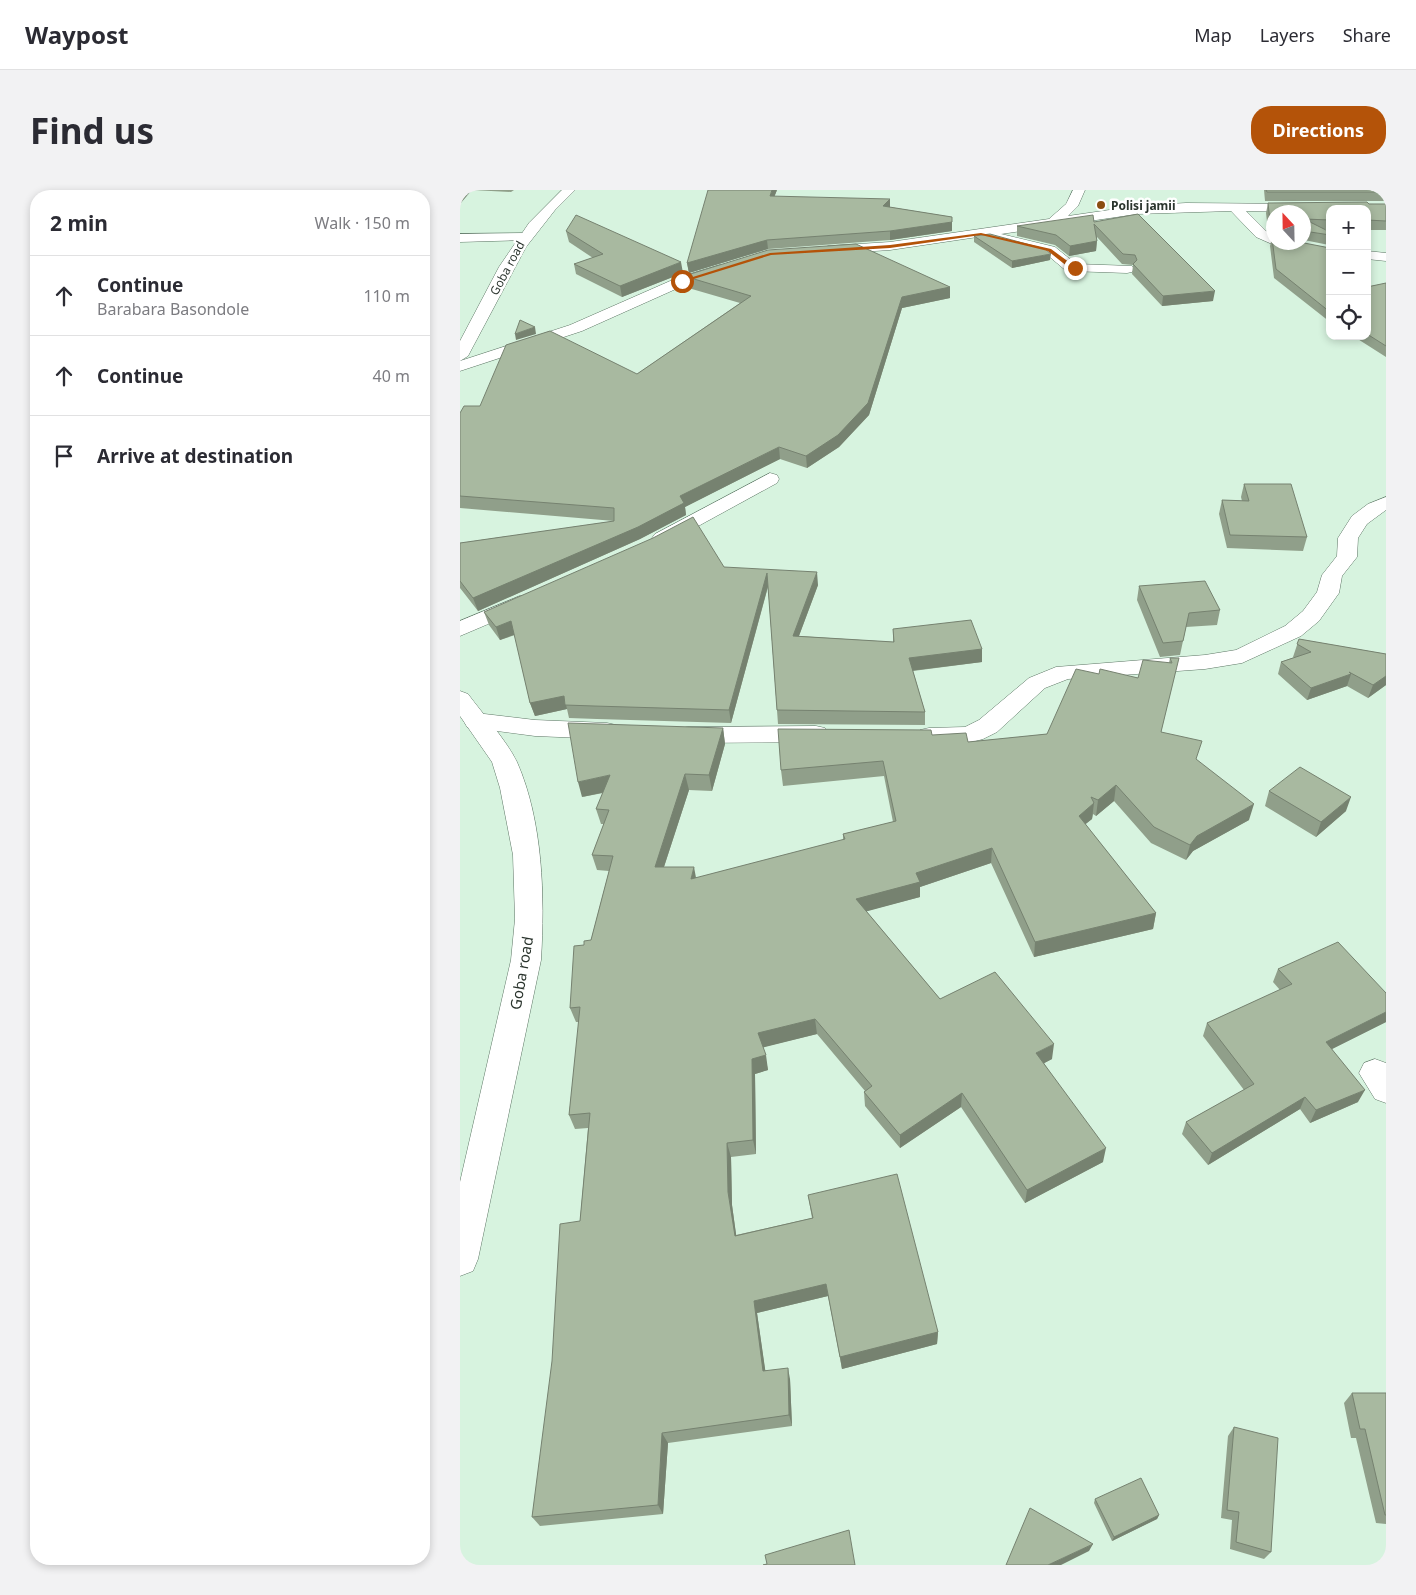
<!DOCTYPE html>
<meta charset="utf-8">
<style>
body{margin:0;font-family:"Noto Sans",sans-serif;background:#f2f2f3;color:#2b2b33}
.controls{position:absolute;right:15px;top:15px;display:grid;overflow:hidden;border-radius:10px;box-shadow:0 2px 8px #0003}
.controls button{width:45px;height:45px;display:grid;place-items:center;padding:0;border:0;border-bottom:1px solid #e1e1e2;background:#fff;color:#2b2b33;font:25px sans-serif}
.compass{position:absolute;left:806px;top:15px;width:45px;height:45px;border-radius:50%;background:#fff;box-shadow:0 2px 8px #0003;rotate:338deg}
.stop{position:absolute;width:15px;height:15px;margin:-11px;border:4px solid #b45309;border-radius:50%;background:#fff}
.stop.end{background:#b45309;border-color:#fff;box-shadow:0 1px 5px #0008}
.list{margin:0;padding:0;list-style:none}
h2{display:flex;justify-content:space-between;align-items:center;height:65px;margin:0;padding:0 20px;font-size:21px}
h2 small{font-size:16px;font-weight:400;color:#7c7c81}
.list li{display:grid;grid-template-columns:32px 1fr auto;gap:15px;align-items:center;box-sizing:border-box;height:80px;padding:0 20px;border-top:1px solid #e1e1e2}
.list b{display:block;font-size:19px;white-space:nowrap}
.list p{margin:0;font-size:16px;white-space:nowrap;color:#7c7c81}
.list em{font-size:16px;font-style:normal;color:#7c7c81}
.icon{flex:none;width:28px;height:28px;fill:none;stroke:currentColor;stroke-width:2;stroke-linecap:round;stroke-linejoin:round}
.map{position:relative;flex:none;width:926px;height:1375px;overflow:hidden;border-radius:20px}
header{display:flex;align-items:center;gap:30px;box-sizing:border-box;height:70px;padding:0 25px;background:#fff;border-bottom:1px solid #e1e1e2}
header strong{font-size:24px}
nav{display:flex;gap:28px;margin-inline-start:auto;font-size:18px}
.intro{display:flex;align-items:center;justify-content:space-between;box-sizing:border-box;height:120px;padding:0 30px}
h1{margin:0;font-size:35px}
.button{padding:12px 22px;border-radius:20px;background:#b45309;color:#fff;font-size:18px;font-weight:700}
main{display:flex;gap:30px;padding:0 30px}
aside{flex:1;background:#fff;border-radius:20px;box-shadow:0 2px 8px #0003}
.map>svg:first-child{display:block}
</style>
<header>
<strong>Waypost</strong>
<nav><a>Map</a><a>Layers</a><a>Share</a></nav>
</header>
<div class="intro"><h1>Find us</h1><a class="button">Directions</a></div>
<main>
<aside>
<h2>2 min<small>Walk · 150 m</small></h2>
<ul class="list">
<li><svg class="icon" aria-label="ahead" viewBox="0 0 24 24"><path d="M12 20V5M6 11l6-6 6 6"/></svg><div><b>Continue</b><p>Barabara Basondole</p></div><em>110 m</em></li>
<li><svg class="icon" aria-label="ahead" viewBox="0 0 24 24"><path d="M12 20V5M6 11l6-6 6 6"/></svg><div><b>Continue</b></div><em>40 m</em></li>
<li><svg class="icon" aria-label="arrive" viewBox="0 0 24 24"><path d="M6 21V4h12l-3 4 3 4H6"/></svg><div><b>Arrive at destination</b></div></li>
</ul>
</aside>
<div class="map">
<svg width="926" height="1375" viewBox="0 0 926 1375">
<rect width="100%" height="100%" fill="#d7f3df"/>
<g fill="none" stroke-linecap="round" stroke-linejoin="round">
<!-- street casing -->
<g stroke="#5d7665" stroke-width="1">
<path id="street" d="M 613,0 L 625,0 L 618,16 L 608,26 L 677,16 L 726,13 L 845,14 L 852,18 L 845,22 L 786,21 L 806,41 L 814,45 L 814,52 L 820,52 L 814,55 L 796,47 L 771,21 L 677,24 L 541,44 L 595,57 L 616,74 L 672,76 L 674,79 L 672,82 L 667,83 L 610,81 L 604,79 L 585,63 L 532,50 L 531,45 L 430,60 L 368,64 L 361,60 L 368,56 L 430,52 L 589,29 L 606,14 Z
M 64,43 L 69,44 L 71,47 L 69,50 L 0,52 L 0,44 Z
M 907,61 L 926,63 L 926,71 L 907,69 Z
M 260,75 L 265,76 L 267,79 L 265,82 L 227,94 L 122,141 L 0,181 L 0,171 L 110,135 L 217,88 Z
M 310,283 L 317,285 L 319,289 L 317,293 L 209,352 L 202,354 L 195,352 L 192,348 L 195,344 Z
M 926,307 L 926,320 L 907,334 L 898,348 L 897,367 L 882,386 L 879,403 L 859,431 L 841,446 L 782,473 L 745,479 L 608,489 L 585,498 L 537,542 L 523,549 L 504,554 L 469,554 L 460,552 L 457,546 L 460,540 L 469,538 L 505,537 L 519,530 L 569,488 L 596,477 L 745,465 L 776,460 L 825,436 L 843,421 L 857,402 L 862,385 L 877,366 L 878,348 L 892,326 L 908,314 Z
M 60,406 L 68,407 L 71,412 L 68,417 L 0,446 L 0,431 Z
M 16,523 L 75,530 L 147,533 L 156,535 L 159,541 L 156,547 L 147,549 L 75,546 L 7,537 L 4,531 L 7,525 Z
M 356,536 L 365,538 L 368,544 L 365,550 L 356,552 L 227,553 L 218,551 L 215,545 L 218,539 L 227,537 Z
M 915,869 L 926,873 L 926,913 L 915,909 L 899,883 L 904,873 Z"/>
</g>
<!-- secondary casing -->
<g stroke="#5d7665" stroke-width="1">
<path id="secondary" d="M 102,0 L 115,0 L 95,20 L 66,57 L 8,166 L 0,171 L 0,151 L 39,77 L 69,33 Z
M 0,501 L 8,504 C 22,523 47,551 57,572 C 83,631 85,707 81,770 L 18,1069 L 13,1081 L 0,1086 L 0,992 L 51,770 L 55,729 L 53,665 L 40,598 L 32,572 L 0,526 Z"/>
</g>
<!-- street -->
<use href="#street" fill="#fff" fill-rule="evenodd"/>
<!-- secondary -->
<use href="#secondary" fill="#fff" fill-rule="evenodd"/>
</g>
<!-- wall -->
<path fill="#909f8a" d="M 12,0 L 54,0 L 51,2 Z
M 317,0 L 314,7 L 430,17 L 492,27 L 492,41 L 430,50 L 308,59 L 229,83 L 227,73 Z
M 804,0 L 926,0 L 926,11 L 805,11 Z
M 808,13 L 926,14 L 926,40 L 907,40 L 907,19 L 870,19 L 870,39 L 863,39 L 870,42 L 869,55 L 844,50 L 844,22 L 814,22 L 814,43 L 808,40 L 806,23 Z
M 634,32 L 753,111 L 702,116 L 672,84 L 673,75 L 662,74 L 637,47 L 636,61 L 609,66 L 595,55 L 557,46 L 557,36 Z
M 106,41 L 223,83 L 162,107 L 116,84 L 114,74 L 133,68 L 109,52 Z
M 514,46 L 590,70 L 552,78 L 514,52 Z
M 812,48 L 870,58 L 870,132 L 814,88 L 810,56 Z
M 224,86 L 490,97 L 490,108 L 442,118 L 409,225 L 379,257 L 347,278 L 320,269 L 225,317 L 226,325 L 180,349 L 18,421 L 0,398 L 0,353 L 154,331 L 0,318 L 0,223 L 20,216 L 177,184 L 280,113 L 225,97 Z
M 926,93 L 926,167 L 893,146 L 907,146 L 907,97 Z
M 784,294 L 847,347 L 843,361 L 767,358 L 759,324 L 762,310 L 782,311 L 781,307 Z
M 264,377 L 358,395 L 339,446 L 433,452 L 433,439 L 522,459 L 522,472 L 453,481 L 465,522 L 465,535 L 318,534 L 308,397 L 271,533 L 137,529 L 109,528 L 107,519 L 75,526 L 70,513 L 55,445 L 40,450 L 29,435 L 24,422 Z
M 679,396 L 760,420 L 757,435 L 726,437 L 720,465 L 700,467 L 677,410 Z
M 839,449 L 926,464 L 926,495 L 908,508 L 887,496 L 847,510 L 818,484 L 821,472 L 835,467 L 833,467 Z
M 710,468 L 715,483 L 701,542 L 737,570 L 789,630 L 733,661 L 726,670 L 691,653 L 654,611 L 636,626 L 633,624 L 632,629 L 625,634 L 696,723 L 693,739 L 574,767 L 531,673 L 460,697 L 460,707 L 406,721 L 480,809 L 592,869 L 584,873 L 643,972 L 565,1013 L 501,917 L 440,958 L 405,916 L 404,902 L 405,901 L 357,844 L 303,857 L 308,880 L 295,884 L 296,964 L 271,967 L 272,1015 L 276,1045 L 352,1028 L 348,1005 L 478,1142 L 477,1154 L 382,1179 L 368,1106 L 297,1123 L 305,1180 L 330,1189 L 332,1236 L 208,1253 L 203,1324 L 80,1336 L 72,1327 L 120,1031 L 128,938 L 115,939 L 109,925 L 119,832 L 116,832 L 110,818 L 124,755 L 131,750 L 149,681 L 137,680 L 132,665 L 144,634 L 141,634 L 136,619 L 143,603 L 122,607 L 263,538 L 265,554 L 252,601 L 229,600 L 204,677 L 236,688 L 383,650 L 383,644 L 433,632 L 424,586 L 323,596 L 321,580 L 472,545 L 508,552 L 587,544 L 639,484 L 678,488 L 709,473 Z
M 809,601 L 886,621 L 856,647 L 805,616 Z
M 818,779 L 926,803 L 926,832 L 872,859 L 898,912 L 850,933 L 840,919 L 748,975 L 722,944 L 726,932 L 784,900 L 743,846 L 747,833 L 820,800 L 813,792 Z
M 892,1203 L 926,1203 L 926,1334 L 916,1333 L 896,1248 L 891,1248 L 884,1213 Z
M 774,1237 L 811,1362 L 804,1369 L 770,1359 L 772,1330 L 761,1328 L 768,1246 Z
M 635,1309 L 699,1325 L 697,1329 L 652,1351 L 634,1313 Z"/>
<!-- shaded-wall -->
<path fill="#768270" d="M 2,0 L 12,0 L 0,14 L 0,2 Z
M 312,0 L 317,0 L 311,15 L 310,6 Z
M 430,9 L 430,18 L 423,16 Z
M 492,32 L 492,41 L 430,50 L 430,41 Z
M 307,50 L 308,59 L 229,83 L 227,73 Z
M 637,51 L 636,61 L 609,66 L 610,56 Z
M 591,64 L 590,70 L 552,78 L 552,71 Z
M 221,72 L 223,83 L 162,107 L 160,96 Z
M 490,97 L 490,108 L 442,118 L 409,225 L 379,257 L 347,278 L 346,266 L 442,107 Z
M 755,101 L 753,111 L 702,116 L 703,106 Z
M 75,137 L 76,144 L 56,150 L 55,144 Z
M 319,257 L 320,269 L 225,317 L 226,325 L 180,349 L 18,421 L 13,408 Z
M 357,382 L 358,395 L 334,459 L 333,446 Z
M 307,383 L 308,396 L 271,533 L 269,520 Z
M 51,431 L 56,444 L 40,450 L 36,437 Z
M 522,459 L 522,472 L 449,481 L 449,468 Z
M 891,484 L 887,496 L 847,510 L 851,498 Z
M 926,486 L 926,495 L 908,508 L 913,495 Z
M 104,506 L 107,519 L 75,526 L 70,513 Z
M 263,538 L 265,554 L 252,601 L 249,585 Z
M 225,584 L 229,600 L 199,692 L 195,677 Z
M 150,585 L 155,600 L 122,607 L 118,592 Z
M 656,595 L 654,611 L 636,626 L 638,610 Z
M 891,607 L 886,621 L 856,647 L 861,632 Z
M 634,613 L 632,629 L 617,641 L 619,626 Z
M 794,614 L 789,630 L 733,661 L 726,670 L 730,655 L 737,646 Z
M 532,658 L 531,673 L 460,697 L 460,707 L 397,724 L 396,709 L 456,683 Z
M 234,677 L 237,693 L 231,689 Z
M 696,723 L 693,739 L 574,767 L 575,752 Z
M 926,822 L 926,832 L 860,865 L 866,852 Z
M 355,829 L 357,844 L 301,858 L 298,843 Z
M 594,854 L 592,869 L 575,878 L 576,863 Z
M 306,865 L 308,880 L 295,884 L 296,964 L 293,950 L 292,869 Z
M 905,900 L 898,912 L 850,933 L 856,920 Z
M 502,903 L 501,917 L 440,958 L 440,945 Z
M 845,907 L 840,919 L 748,975 L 752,963 Z
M 267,953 L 271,967 L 272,1015 L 278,1058 L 275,1046 L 268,1002 Z
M 646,958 L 643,972 L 565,1013 L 567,1000 Z
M 366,1094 L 368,1106 L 297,1123 L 307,1192 L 303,1181 L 294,1111 Z
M 478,1142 L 477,1154 L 382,1179 L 380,1167 Z
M 328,1178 L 330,1189 L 332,1236 L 329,1225 Z
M 202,1243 L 208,1253 L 203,1324 L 198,1315 Z
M 699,1325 L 697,1329 L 652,1351 L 654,1347 Z
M 633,1354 L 629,1361 L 601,1375 L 588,1375 Z"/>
<!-- building -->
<path fill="#a8b9a0" stroke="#768270" d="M 248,0 L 312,0 L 310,6 L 430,9 L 423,16 L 492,27 L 492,32 L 430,41 L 307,50 L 227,73 Z
M 806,0 L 926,0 L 926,2 L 807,2 Z
M 907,12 L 909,14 L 926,14 L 926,31 L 907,30 L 907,19 L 870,19 L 870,30 L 844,29 L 870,42 L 870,45 L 844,41 L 844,22 L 814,22 L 814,32 L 810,31 L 808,13 Z
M 678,24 L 755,101 L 703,106 L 673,74 L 677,70 L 675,65 L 663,64 L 634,34 L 637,51 L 610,56 L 596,45 L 557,36 L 633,25 L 634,32 Z
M 116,25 L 221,72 L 160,96 L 114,74 L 143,64 L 106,41 Z
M 530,44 L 585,59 L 591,64 L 552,71 L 514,46 Z
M 812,48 L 814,48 L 814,52 L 839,52 L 870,58 L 870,122 L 816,79 Z
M 396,54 L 490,97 L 442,107 L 408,213 L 378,245 L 346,266 L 319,257 L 220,306 L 224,313 L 178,337 L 13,408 L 0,391 L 0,353 L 154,331 L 154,318 L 0,306 L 0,223 L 4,216 L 20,216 L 46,155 L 90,141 L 177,184 L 291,106 L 224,86 L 308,60 Z
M 926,93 L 926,156 L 907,144 L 907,97 Z
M 60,130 L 75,137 L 55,144 Z
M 784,294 L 831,294 L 847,347 L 770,345 L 762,310 L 789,311 Z
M 233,327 L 264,377 L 357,382 L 333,446 L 434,452 L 433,439 L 511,430 L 522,459 L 449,468 L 465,522 L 317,520 L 307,383 L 269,520 L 134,516 L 105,515 L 104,506 L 70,513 L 51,431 L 36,437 L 24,422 L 193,348 Z
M 745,391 L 760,420 L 729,423 L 723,451 L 703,453 L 679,396 Z
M 839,449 L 926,464 L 926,486 L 913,495 L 889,482 L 891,484 L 851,498 L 821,472 L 851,462 L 837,454 Z
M 710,468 L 719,468 L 701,542 L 742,551 L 736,569 L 794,614 L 737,646 L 730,655 L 694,637 L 656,595 L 638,610 L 631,607 L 634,613 L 619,626 L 696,723 L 575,752 L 532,658 L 456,683 L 460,692 L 396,709 L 480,809 L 535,782 L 594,854 L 576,863 L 646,958 L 567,1000 L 502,903 L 440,945 L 404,902 L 412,896 L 355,829 L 298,843 L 306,865 L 292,869 L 293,950 L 267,953 L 268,1002 L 275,1046 L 353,1028 L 348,1005 L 437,984 L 478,1142 L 380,1167 L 366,1094 L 294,1111 L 303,1181 L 328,1178 L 329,1225 L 202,1243 L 198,1315 L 72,1327 L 92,1171 L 100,1034 L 120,1031 L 130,923 L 109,925 L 120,817 L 110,818 L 114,756 L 124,755 L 124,751 L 131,750 L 153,666 L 132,665 L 149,620 L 136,619 L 150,585 L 118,592 L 108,533 L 263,538 L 249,585 L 225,584 L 195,677 L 234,677 L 231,689 L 385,649 L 383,644 L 436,631 L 423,571 L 321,580 L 318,539 L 471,540 L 472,545 L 506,543 L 508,552 L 587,544 L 616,479 L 639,484 L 640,479 L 678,488 L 683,470 L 712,473 Z
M 840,577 L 891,607 L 861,632 L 809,601 Z
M 878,752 L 926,803 L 926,822 L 866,852 L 905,900 L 856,920 L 845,907 L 752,963 L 726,932 L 794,894 L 747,833 L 832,794 L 818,779 Z
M 892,1203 L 926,1203 L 926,1325 L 925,1325 L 905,1239 L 900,1239 Z
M 774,1237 L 818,1248 L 811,1362 L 776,1352 L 779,1322 L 767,1320 Z
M 681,1288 L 699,1325 L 654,1347 L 635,1309 Z
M 570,1318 L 633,1354 L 588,1375 L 546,1375 Z
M 389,1340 L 395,1375 L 303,1375 L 307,1374 L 305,1365 Z"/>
<!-- route -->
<path fill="#b45309" d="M 521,43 L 591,59 L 617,78 L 608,77 L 588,61 L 521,45 L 430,58 L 311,65 L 224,92 L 220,91 L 310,63 L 430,55 Z"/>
<!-- markers -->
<circle fill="#8b4d12" stroke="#fff" stroke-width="2" cx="641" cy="15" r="5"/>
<g text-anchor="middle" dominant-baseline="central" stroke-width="5" stroke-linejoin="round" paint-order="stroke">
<!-- far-poi labels -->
<g font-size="12" font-weight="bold" fill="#2a342d" stroke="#fff" text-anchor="start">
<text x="651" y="15">Polisi jamii</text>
</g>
<!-- far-street labels -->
<g font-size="12" fill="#2a342d" stroke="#fff">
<text transform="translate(47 78) rotate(-62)">Goba road</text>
</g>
<!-- street labels -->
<g font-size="15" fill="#2a342d" stroke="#fff">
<text transform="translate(61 783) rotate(-80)">Goba road</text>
</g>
</g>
</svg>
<div class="controls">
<button>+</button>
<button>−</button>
<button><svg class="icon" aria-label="locate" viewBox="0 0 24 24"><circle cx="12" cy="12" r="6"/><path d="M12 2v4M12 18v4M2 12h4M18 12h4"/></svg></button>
</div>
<svg class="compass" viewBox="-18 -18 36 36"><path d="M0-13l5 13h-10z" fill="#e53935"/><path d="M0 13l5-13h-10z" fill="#7c7c81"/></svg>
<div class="stop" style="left:222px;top:91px"></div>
<div class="stop end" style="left:615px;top:78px"></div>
</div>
</main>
